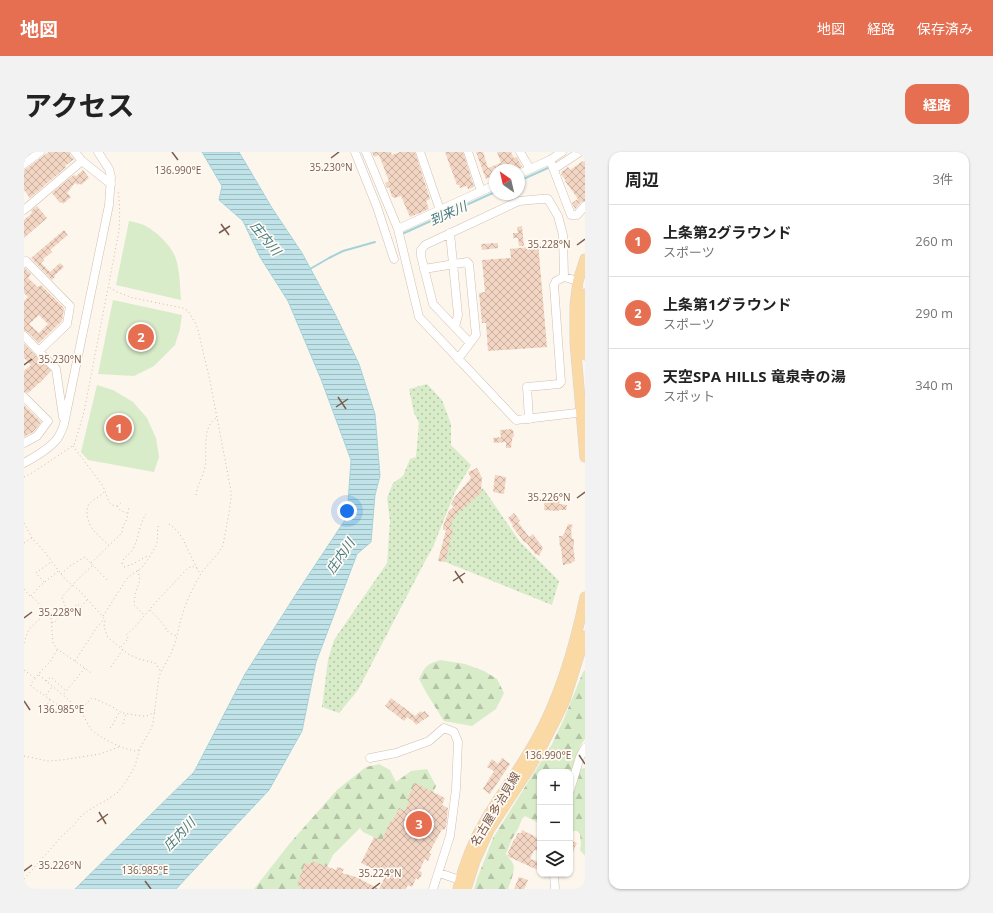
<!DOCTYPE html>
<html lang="ja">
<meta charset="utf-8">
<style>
body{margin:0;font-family:"Open Sans","Noto Sans JP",sans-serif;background:#f2f2f2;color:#222}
.controls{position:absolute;right:12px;bottom:12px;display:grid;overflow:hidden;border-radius:8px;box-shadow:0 1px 3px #0004}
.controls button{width:36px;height:36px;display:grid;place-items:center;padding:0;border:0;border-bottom:1px solid #e0e0e0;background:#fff;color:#222;font:20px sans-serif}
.compass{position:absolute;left:465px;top:12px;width:36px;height:36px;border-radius:50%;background:#fff;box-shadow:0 1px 3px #0004;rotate:326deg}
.you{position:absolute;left:323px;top:359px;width:14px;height:14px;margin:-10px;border:3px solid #fff;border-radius:50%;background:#1a73e8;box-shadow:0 0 0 6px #1a73e833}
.badge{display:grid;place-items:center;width:26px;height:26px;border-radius:50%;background:#e76f51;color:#fff;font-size:13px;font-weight:700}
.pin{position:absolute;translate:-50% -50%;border:2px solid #fff;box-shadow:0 1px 4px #0006}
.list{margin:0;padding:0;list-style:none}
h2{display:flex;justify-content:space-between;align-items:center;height:52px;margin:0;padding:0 16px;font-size:17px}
h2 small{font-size:13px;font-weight:400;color:#767676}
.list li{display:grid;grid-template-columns:26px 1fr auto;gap:12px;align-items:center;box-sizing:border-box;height:72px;padding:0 16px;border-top:1px solid #e0e0e0}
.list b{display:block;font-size:15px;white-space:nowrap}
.list p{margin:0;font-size:13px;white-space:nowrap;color:#767676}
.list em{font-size:13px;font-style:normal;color:#767676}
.icon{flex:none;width:22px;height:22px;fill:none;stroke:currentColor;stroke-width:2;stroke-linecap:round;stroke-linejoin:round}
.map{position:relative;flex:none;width:561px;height:737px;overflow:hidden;border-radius:12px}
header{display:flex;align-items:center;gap:24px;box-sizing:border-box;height:56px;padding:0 20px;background:#e76f51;color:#fff}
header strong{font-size:19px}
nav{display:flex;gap:22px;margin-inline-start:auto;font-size:14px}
.intro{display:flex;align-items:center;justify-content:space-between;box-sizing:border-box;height:96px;padding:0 24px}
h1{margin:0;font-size:28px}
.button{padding:10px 18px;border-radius:12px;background:#e76f51;color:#fff;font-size:14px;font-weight:700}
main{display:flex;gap:24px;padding:0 24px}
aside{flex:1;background:#fff;border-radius:12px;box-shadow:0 1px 3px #0004}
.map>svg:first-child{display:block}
</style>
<header>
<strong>地図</strong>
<nav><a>地図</a><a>経路</a><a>保存済み</a></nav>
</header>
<div class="intro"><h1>アクセス</h1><a class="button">経路</a></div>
<main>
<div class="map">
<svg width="561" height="737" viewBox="0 0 561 737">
<defs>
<pattern id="grass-dots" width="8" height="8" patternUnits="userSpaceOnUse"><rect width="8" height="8" fill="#d8ecc9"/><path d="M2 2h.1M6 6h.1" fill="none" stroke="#b4c2a5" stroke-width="1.8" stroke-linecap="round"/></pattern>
<pattern id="forest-firs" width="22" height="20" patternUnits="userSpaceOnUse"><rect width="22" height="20" fill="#d8ecc9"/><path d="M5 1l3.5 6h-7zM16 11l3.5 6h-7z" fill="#b4c2a5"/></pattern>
<pattern id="water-rules" width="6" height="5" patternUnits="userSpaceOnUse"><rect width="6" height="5" fill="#bfe3e8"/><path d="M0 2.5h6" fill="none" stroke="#a0bbbe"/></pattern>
<pattern id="building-cross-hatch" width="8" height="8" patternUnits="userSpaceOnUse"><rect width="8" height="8" fill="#f3d5c3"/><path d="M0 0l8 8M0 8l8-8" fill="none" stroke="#cab0a1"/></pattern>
</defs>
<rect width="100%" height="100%" fill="#fdf6ec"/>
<!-- grass -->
<path fill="url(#grass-dots)" d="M 403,232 L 418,248 L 427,272 L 427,293 L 447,313 L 431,340 L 409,395 L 399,413 L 334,538 L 315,561 L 298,555 L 304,508 L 310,488 L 363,411 L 366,369 L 363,346 L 369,331 L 379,324 L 386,307 L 392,305 L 395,271 L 390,261 L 385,237 Z
M 459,336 L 496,390 L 535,429 L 528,453 L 419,409 L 428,365 Z"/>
<!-- forest -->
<path fill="url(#forest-firs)" d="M 416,508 L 441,512 L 460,519 L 473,527 L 480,541 L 472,557 L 448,574 L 420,569 L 403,542 L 395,527 C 402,513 402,513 416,508 Z
M 561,518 L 561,587 L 556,594 L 546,625 L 546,620 L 516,620 L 516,672 L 501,664 L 498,667 L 494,677 L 488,687 L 482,702 C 484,706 488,708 489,712 C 492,717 486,731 484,737 L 450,737 L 453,727 L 469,686 L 528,592 L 539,569 L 559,520 Z
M 355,612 L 366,618 L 372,630 L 387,619 L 403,617 L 412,634 L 400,662 L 358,689 L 339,680 L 336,676 L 309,703 L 292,737 L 230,737 L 266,691 L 313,638 L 342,615 Z
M 561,616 L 561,704 L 556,698 L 557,692 L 556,682 L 553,679 L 546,679 L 546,649 L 555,617 Z"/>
<!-- garden -->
<path fill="#d8ecc9" d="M 105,69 C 110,70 115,71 120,73 C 132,79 148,94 152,107 C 156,120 156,135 157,148 L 92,133 Z
M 89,148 L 158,163 L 156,177 L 151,193 L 130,214 L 110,224 L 74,222 Z
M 73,233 L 89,238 L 109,250 L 123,266 L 132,286 L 135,305 L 130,320 L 64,308 L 57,300 Z"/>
<!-- water -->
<path fill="url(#water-rules)" stroke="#a5d3da" d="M 178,0 L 215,0 L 248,56 L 278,101 L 311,162 L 335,212 L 351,262 L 356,324 L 351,343 L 347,390 L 333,402 L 292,510 L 278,579 L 245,638 L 152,737 L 51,737 L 170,620 L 221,522 L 274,439 L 323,365 L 327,308 L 297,227 L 264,149 L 236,105 L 219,69 L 195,48 L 198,34 Z"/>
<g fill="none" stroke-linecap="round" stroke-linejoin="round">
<!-- stream -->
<path stroke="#a5d3da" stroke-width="2" d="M 495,29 L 526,15
M 378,82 L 471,40
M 286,117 L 305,106 L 319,99 L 351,90"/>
</g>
<!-- building -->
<path fill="url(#building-cross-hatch)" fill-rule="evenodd" d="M 25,0 L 46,0 L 46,3 L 50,7 L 41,14 L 42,15 L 6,46 L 0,38 L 0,18 L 3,16 Z
M 348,0 L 367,0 L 368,3 L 376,0 L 391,0 L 406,47 L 402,49 L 405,57 L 386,65 L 377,44 L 370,46 L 370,45 L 368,45 L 365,35 L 363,36 L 361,31 L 365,29 L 355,3 L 350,5 Z
M 421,0 L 439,0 L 450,35 L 444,37 L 443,34 L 436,36 L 435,33 L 433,33 Z
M 452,0 L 459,0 L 464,16 L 477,11 L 473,0 L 487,0 L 490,6 L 493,5 L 498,15 L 491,18 L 471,18 L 471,23 L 462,27 Z
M 559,9 L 559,10 L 561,9 L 561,49 L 557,50 L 551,57 L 548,51 L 554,47 L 541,29 L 542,29 L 537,22 L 538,21 L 537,20 L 544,15 L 546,18 Z
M 59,18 L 65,26 L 57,33 L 56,31 L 54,33 L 51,31 L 43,41 L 47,45 L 39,52 L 38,50 L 36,51 L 28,41 L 50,23 L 52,24 Z
M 13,54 L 23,66 L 0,86 L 0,68 L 8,61 L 7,59 Z
M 498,74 L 500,94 L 495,94 L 494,86 L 489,86 L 489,81 L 494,81 L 493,75 Z
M 40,78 L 44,83 L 26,98 L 28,100 L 19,107 L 20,108 L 17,111 L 26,120 L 36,111 L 40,115 L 30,124 L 31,125 L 28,128 L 7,106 Z
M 474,91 L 474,96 L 458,98 L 457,92 Z
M 514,91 L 523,195 L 464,199 L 462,171 L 458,171 L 455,141 L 461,140 L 458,108 L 487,106 L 486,97 L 505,95 L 505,92 Z
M 0,116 L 1,116 L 7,122 L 4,126 L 14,135 L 17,133 L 40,156 L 38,169 L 15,191 L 4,180 L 0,179 L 0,149 L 4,145 L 0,141 ZM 15,163 L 24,172 L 15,181 L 5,172 Z
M 0,192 L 27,219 L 16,231 L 15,231 L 4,241 L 0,240 L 0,219 L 7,213 L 0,206 Z
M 0,253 L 17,270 L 9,280 L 0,285 Z
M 488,277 L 488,278 L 489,278 L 490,285 L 488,285 L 489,287 L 488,287 L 487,296 L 482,296 L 482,290 L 470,291 L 469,286 L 477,285 L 476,278 Z
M 453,316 L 458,326 L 457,337 L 459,339 L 431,363 L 426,376 L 429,377 L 421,410 L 414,409 L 422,378 L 419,378 L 419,374 L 425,359 L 430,355 L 427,352 L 430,346 L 447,326 L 444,320 Z
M 471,323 L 482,325 L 480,342 L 469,340 Z
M 521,348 L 536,349 L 535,352 L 543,353 L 542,358 L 535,358 L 534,359 L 520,358 Z
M 490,361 L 496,369 L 494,370 L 505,385 L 509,382 L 519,396 L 515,404 L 513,402 L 512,403 L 502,390 L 501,391 L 488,374 L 489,373 L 484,366 Z
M 544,372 L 549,373 L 547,378 L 548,387 L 550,387 L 550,394 L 549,394 L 551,409 L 548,410 L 548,411 L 539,413 L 537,395 L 536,395 L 535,384 L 539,384 L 539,382 L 540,382 Z
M 367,546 L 391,564 L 397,559 L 398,561 L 401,559 L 405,564 L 392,573 L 389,569 L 383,565 L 380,569 L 361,554 Z
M 478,606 L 486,612 L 466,642 L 459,637 L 470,619 L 463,615 L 468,607 L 474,612 Z
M 391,631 L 421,646 L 418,653 L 424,656 L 422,674 L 420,678 L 418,677 L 405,701 L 407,702 L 404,709 L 401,707 L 395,719 L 398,720 L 397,724 L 394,728 L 392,726 L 388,735 L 384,733 L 382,737 L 277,737 L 278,735 L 273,733 L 281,711 L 286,713 L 288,709 L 312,718 L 313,715 L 320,717 L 318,721 L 332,725 L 355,737 L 362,723 L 337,711 L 350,685 L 358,688 L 367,668 L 369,669 L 375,656 L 381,659 L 385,649 L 383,648 Z
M 498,678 L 516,687 L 516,700 L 510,698 L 506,707 L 516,710 L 516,719 L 483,704 L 485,701 L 484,701 L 490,687 L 491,687 L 494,681 L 497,681 Z
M 546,688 L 553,691 L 546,706 Z
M 495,725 L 504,728 L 500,737 L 490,737 Z"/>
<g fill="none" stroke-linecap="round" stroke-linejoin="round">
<!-- minor casing -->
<g stroke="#d1beb0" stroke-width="9">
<path id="minor" d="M 51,0 L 58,9 L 87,32
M 331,0 L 353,55 L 370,107
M 342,0 L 374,77 L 471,33
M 396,0 L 416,58
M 444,0 L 457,39
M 496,0 L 506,17
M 526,8 L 547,63 L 553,63 L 561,54
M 0,12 L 16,0
M 530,17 L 556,0
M 495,22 L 526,8 L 538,0
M 0,58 L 58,9
M 374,77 L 395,165 L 492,268 L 561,260
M 426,81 L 434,163 L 431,175
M 0,111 L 2,109 L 46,154 L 43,172 L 15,199
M 400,117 L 443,110 L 445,112 L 452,183 L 434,207
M 0,184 L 32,217 L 39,265
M 446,191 L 409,152 L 397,104 L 397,98 L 401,93 L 495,49 L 517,47 L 524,47 L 534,64 L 539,83 L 540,125
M 0,245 L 24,269 L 13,284 L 0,291
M 505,267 L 503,235 L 535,232 L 537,230 L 530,133 L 532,129 L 540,125 L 554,129
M 0,311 C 11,305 29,295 35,284 C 37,280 39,276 40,272 L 85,53 L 87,25 L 85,17 L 74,0
M 346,606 L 372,601 L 405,589 L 420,576 L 430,580 L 434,590 L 432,637 L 426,684 L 409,737
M 546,638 L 556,605 L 561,596
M 415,721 L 436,728
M 530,722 L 531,737"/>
</g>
<!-- major casing -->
<g stroke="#dad1cd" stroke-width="11">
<path id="major" d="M 561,107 L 554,129 L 551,154 L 551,190 L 561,305
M 561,142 L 559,162 L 561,203
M 434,737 C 440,712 449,689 462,667 C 478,640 497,615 512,588 C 537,543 551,494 561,445
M 442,737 L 451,709 L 465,678 L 505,617 L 517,596 L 533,565 L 541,548 L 561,484"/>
</g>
<!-- path -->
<path stroke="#d9b8a5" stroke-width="1" stroke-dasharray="1 3" stroke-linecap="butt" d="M 49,294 L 79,334 L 85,350 L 88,353 L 93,354 L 98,350
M 0,325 L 8,321 L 50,293 L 52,287 L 60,260 L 95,79 C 96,65 96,51 94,38
M 80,340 C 76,344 69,348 65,352 C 60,360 65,374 71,380 C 75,384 80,389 85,393
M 172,343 C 173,335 177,328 180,319 C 185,304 176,277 192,266
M 93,354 L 97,359 L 103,361
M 0,371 L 8,386 L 20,399 L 37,422 L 43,429 L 52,436 L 57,440 L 79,465 L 81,468 L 80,475 L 84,486 L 87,488 L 104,502 L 115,507 L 131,511 L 137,520
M 145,372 C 156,380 159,387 164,398 C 168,406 172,414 176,422
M 0,391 L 8,386
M 67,411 L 98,381 L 99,374 L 103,367 L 105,354
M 98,412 C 99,404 106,403 109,397 C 115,386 115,372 122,362
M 100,415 L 109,412 L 125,403
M 114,418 L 116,428 L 111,442 L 110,453 L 120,463
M 37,422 L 46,414 L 61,405 L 84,429
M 20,430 L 12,421 L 27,410
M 0,437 L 5,443 L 11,447 L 27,466 L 29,491 L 33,497 L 58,514 L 67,521
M 7,444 L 16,434 L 34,419
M 63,448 L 57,455 L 53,452 L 48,459 L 45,459 L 42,456 L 38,445 L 52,429 L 69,413
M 126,458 C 130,462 134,466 138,471 C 145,478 140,480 153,484
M 79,464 L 102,428 C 106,423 110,421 115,418 C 122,412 127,402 132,394 C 135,386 132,380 135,372
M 28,470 L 30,471 L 41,457
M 0,491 L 3,482 L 5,477 L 22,461
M 97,495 L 104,487 L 104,486 L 102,483 L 110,476 L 132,450 L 163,417 L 168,414 L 174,417
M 33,498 L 26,510 L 17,519 L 7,532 L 7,534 L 38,556 L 38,557 L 36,560
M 51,509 L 73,475 L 76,472 L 80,467
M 87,515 L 99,497
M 61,516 L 39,543 C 45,548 52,554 57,560 C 61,565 63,572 67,577 C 74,585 100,598 112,599 L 116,597
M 0,518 L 11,526
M 15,523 L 39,543
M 22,529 L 27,525 L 42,539
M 22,543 L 28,535
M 56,558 L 68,546 L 69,546 L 87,554 L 98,561 L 118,564 L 123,564 L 131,560
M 20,559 L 26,547
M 99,572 L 102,561
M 86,576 L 88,574 L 96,559
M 0,604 L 24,609 L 38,608 L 76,602 L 95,595
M 0,727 L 38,684 L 50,673 L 58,663 L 75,652 L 83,648 L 94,640 L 103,628 L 111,614 L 116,596 L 127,577 L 129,571 L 135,525 C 139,514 146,505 150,494 C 154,483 155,472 159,461 C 162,450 168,438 174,427 C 180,414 193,406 199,393 L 205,361 L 207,347 L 207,339 L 186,229 L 174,178 L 172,172 L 164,159 L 159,156 L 109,146 L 93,140 L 85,135"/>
<!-- minor -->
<use href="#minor" stroke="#fff" stroke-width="8"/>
<!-- major -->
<use href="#major" stroke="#fbd9a5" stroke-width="10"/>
</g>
<!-- ticks -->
<path fill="none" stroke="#7a5c4d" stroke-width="1.5" d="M 148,0 L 154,8M 307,6 L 315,0M 197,72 L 205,83M 195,81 L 206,74M 553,93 L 561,87M 0,213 L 8,207M 314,245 L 322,257M 312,255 L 324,247M 553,346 L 561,340M 431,419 L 439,431M 429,429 L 441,421M 0,466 L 8,460M 0,549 L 6,558M 555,603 L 561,612M 75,660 L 82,672M 73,670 L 84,662M 0,719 L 8,713M 121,729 L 127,737M 348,737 L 356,731"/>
<g text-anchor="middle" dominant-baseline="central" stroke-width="3.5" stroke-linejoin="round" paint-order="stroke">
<!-- street labels -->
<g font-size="12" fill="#7a5c4d" stroke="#fffaf3">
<text transform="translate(471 657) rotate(-59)">名古屋多治見線</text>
</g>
<!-- water labels -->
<g font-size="13" font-style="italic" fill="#437c86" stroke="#fffaf3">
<text transform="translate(424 61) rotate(-24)">到来川</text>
<text transform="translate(242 86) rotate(51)">庄内川</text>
<text transform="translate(316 404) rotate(-55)">庄内川</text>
<text transform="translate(155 682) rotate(-46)">庄内川</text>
</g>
</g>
<g font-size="10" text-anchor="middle" fill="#7a5c4d" stroke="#fffaf3" stroke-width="3.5" stroke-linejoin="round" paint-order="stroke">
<text x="307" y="19">35.230°N</text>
<text x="154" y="22">136.990°E</text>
<text x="525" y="96">35.228°N</text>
<text x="36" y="211">35.230°N</text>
<text x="525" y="349">35.226°N</text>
<text x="36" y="464">35.228°N</text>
<text x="37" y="561">136.985°E</text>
<text x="524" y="607">136.990°E</text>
<text x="36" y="717">35.226°N</text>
<text x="121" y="722">136.985°E</text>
<text x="356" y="725">35.224°N</text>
</g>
</svg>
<div class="controls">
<button>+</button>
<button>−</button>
<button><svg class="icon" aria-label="layers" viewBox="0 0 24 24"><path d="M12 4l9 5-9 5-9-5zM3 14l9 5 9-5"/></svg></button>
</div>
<svg class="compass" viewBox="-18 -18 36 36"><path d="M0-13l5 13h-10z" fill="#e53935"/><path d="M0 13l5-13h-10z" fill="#767676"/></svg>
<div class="you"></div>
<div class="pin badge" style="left:95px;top:276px">1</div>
<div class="pin badge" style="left:117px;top:185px">2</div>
<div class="pin badge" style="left:395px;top:672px">3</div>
</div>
<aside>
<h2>周辺<small>3件</small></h2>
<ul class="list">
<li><span class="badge">1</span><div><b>上条第2グラウンド</b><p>スポーツ</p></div><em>260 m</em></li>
<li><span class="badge">2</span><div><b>上条第1グラウンド</b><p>スポーツ</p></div><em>290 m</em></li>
<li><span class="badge">3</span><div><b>天空SPA HILLS 竜泉寺の湯</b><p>スポット</p></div><em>340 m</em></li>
</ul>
</aside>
</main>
